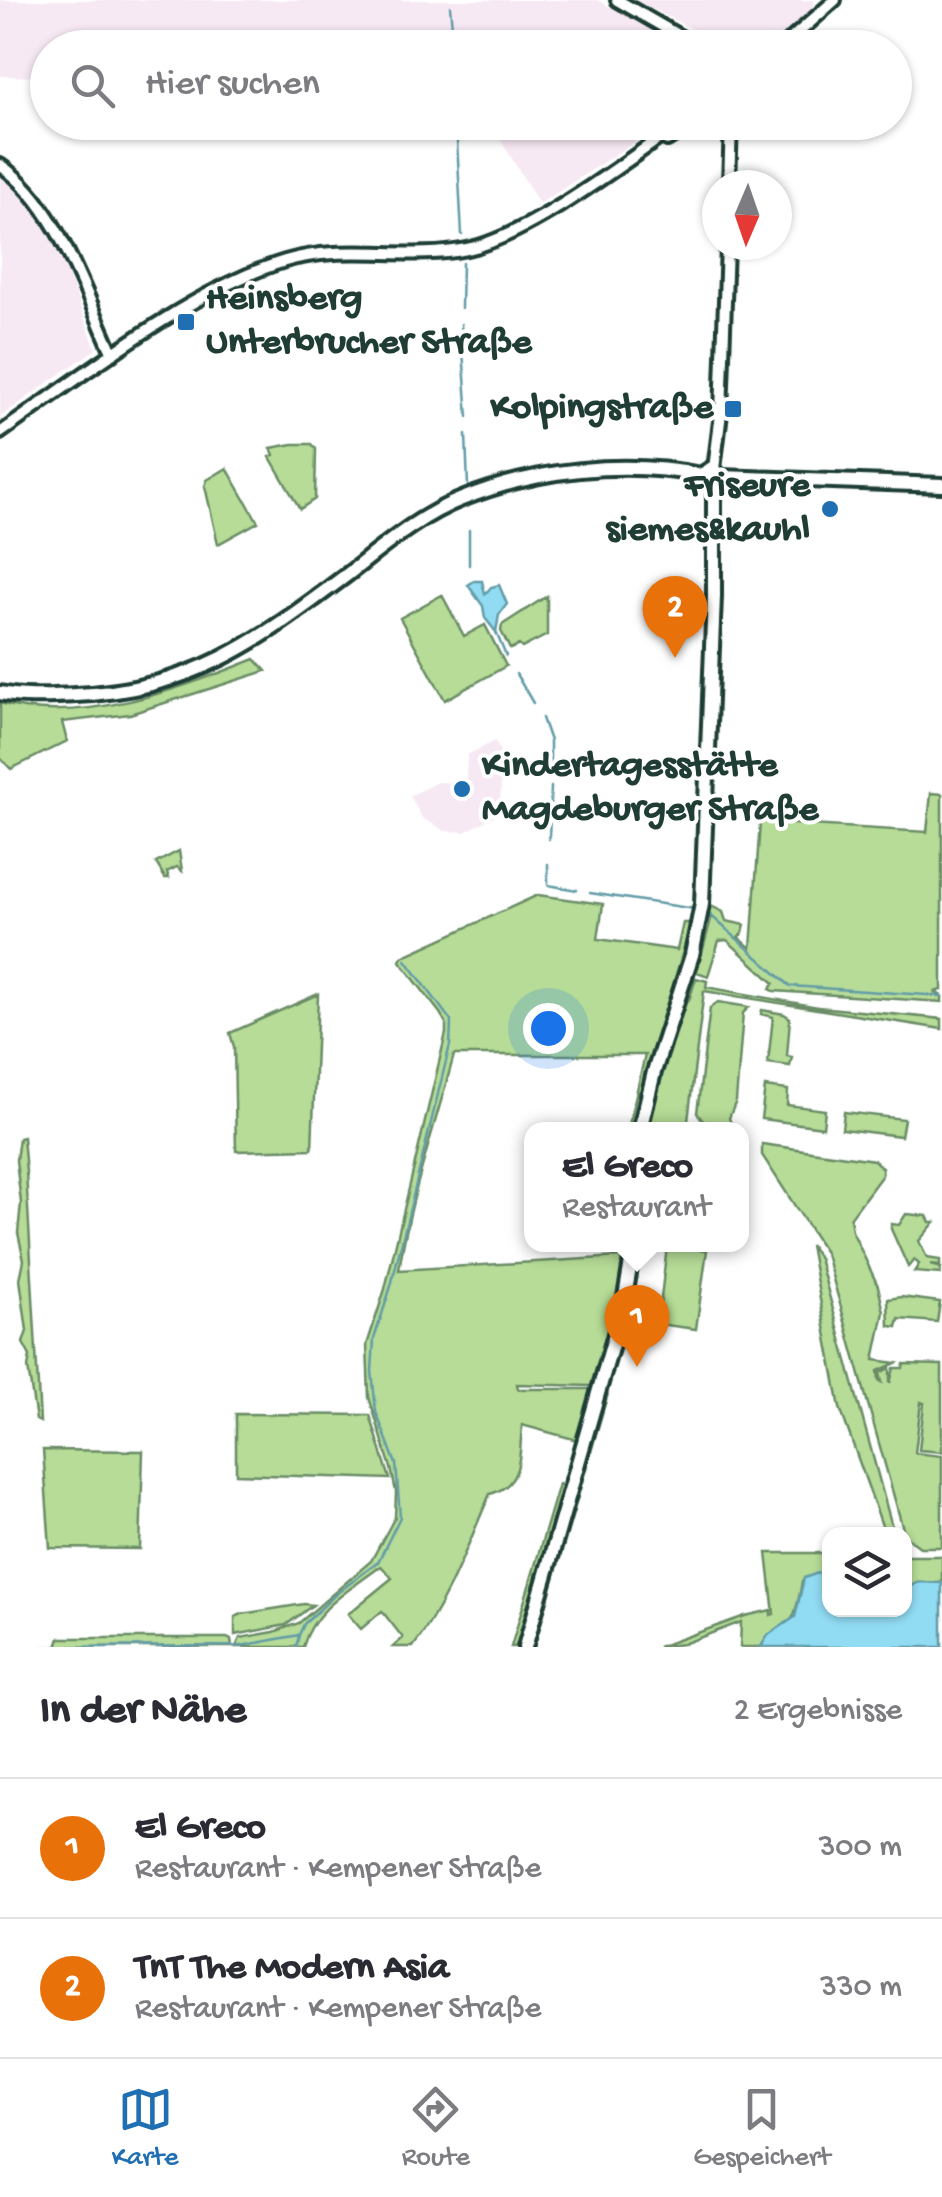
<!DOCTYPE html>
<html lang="de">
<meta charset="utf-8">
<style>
body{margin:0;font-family:"Gochi Hand",sans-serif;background:#f7f7f7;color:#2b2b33}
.controls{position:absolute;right:30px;bottom:30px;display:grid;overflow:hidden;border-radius:20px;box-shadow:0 2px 8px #0004}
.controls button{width:90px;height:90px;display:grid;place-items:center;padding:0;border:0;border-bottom:2px solid #e1e1e2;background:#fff;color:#2b2b33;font:50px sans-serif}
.compass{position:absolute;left:702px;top:170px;width:90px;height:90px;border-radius:50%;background:#fff;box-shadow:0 2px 8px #0004;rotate:182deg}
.you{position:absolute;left:548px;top:1028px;width:35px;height:35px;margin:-25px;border:8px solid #fff;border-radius:50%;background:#1a73e8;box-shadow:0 0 0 15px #1a73e833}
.badge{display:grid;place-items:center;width:65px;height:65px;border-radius:50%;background:#1f6fb2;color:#fff;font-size:32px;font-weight:700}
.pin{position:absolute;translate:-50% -82px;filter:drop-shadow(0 2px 5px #0008)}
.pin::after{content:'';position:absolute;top:52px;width:35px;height:30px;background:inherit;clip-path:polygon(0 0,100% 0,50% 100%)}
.popup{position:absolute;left:524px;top:1122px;width:225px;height:130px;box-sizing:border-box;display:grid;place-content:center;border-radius:20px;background:#fff;filter:drop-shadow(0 2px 8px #0005);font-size:32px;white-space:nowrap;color:#7c7c81}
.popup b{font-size:38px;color:#2b2b33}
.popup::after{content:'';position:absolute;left:50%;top:100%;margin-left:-20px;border:20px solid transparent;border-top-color:#fff}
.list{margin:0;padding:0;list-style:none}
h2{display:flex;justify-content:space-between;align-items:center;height:130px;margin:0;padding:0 40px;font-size:42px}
h2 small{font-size:32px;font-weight:400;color:#7c7c81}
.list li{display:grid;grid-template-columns:65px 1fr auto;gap:30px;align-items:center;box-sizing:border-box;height:140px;padding:0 40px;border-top:2px solid #e1e1e2}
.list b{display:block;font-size:38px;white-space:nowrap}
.list p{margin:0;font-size:32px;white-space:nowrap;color:#7c7c81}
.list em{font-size:32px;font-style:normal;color:#7c7c81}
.icon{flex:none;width:55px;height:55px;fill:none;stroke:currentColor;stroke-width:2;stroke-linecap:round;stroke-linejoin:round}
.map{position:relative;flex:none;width:942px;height:1647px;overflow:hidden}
.search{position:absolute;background:#fff;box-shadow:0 2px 8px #0004;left:30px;right:30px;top:30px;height:110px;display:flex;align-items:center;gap:25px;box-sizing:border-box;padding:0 35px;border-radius:55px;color:#7c7c81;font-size:38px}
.sheet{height:410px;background:#fff}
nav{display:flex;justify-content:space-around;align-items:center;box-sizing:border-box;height:140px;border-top:2px solid #e1e1e2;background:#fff;font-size:28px;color:#7c7c81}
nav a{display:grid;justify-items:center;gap:5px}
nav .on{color:#1f6fb2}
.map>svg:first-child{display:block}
</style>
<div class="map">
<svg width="942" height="1647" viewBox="0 0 942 1647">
<rect width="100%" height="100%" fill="#fff"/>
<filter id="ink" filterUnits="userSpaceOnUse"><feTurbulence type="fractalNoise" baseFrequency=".01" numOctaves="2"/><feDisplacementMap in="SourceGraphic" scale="20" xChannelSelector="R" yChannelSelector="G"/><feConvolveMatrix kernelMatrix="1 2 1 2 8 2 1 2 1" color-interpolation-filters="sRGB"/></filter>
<g filter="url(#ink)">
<!-- built -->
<path fill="#f7e9f4" d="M 0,0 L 597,0 L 686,47 L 453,47 L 453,38 L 428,29 L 418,48 L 48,48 L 47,77 L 0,76 Z
M 635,0 L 814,0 L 812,11 L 769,47 L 720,48 L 702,34 Z
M 457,123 L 457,122 L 664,123 L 539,204 L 496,132 L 457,134 Z
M 4,174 L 36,210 L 67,271 L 96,349 L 0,417 L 0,177 Z
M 495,741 L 502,754 L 500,813 L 465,832 L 445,831 L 422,818 L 410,796 L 437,782 L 466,783 L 467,755 Z"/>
<!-- green -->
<path fill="#b6dc97" stroke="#6a8c66" stroke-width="2.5" d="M 293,444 L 312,444 L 316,449 L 315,499 L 300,509 L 270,457 L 274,455 L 271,448 Z
M 227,468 L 258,522 L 218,544 L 205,486 L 207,480 Z
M 442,595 L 464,636 L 485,625 L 506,666 L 445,700 L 400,618 Z
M 547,596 L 547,635 L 522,648 L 519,645 L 510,649 L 501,631 L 502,625 Z
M 255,659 L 266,671 L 130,714 L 62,722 L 67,741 L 11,769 L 0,758 L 0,703 C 81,726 181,689 255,659 Z
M 931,793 L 942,794 L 942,990 L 935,992 L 942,996 L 942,1002 L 774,991 L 770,989 L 774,983 L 727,940 L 719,941 L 708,976 L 697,972 L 711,919 L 707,915 L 709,905 L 723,912 L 726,921 L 745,925 L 743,933 L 738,937 L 751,948 L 760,822 L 927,832 Z
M 179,851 L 182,871 L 177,867 L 167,872 L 169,878 L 165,878 L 156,863 Z
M 538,895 L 603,904 L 598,939 L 677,950 L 683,923 L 691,923 L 643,1089 L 639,1092 L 631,1129 L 628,1129 L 645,1055 L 454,1055 C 435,1126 410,1197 399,1270 L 620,1257 L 621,1245 L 625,1245 L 625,1257 L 621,1258 L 621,1263 L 625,1263 L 624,1275 L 592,1386 L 517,1384 L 518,1389 L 590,1389 L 591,1397 L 577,1440 L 522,1425 C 519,1454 524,1485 490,1494 C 467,1546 447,1603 413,1647 L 393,1647 L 403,1638 L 382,1611 L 361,1629 L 348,1614 L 392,1578 L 381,1566 C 351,1589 313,1609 303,1647 L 236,1647 L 240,1638 L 274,1632 L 299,1623 L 371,1561 L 395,1517 L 396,1492 L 391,1468 L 369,1397 L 367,1345 L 385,1289 L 446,1033 L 446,1023 L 440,1013 L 400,961 L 402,957 Z
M 696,978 L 707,981 L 706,987 L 818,1007 L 942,1019 L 942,1029 L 704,991 L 687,1129 L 646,1130 L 653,1094 L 684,999 L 689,1000 Z
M 318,994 L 312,1149 L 236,1151 L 234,1047 L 230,1033 Z
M 718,1002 L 749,1007 L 743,1013 L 736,1101 L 729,1118 L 733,1129 L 709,1129 L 697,1113 L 710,1008 Z
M 762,1010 L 784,1014 L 790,1018 L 787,1056 L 792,1057 L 790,1066 L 768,1063 L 773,1017 L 761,1014 Z
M 765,1087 L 788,1090 L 787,1105 L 825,1110 L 823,1127 L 761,1119 Z
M 844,1112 L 904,1119 L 901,1136 L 842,1129 Z
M 23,1137 L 26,1172 L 40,1422 L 36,1420 L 28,1368 L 30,1356 L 23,1343 L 27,1331 L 20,1279 L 24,1260 L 18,1233 L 21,1203 L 16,1160 L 19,1138 Z
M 762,1144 L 874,1160 L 882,1168 L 882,1175 L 850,1218 L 852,1231 L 878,1286 L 884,1312 L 874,1360 L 896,1363 L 878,1371 L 879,1380 L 882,1382 L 880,1373 L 890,1368 L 890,1383 L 894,1368 L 903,1368 L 904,1364 L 942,1365 L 942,1452 L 919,1450 L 924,1403 L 921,1402 L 915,1453 L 942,1456 L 942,1547 L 920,1547 L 905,1536 L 826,1254 L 762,1155 Z
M 906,1214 L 927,1216 L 930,1222 L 935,1222 L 919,1241 L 927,1258 L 940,1260 L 940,1266 L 930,1265 L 941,1268 L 940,1274 L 914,1272 L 919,1264 L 914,1260 L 908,1267 L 891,1229 L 891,1224 L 899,1225 Z
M 810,1245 L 819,1258 L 894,1534 L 885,1534 L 840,1408 Z
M 667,1246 L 707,1250 L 696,1329 L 658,1324 Z
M 901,1297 L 940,1302 L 937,1322 L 899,1319 L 897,1327 L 889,1326 L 888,1299 Z
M 607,1397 L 534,1647 L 530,1647 L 600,1403 Z
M 236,1414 L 370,1415 L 390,1479 L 236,1474 Z
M 43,1450 L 143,1451 L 140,1549 L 50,1548 Z
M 559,1484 L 563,1485 L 517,1647 L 511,1647 Z
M 767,1553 L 829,1553 L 829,1569 L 802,1581 C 801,1589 796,1615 791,1620 C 782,1631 768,1633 761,1647 L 740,1647 L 741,1622 L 683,1644 L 658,1647 L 745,1616 L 771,1610 L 771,1615 L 774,1614 Z
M 905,1556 L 942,1556 L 942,1583 L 919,1582 L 905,1589 Z
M 304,1604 L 313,1605 L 286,1625 L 235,1635 L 235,1617 L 242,1614 Z
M 60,1638 L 227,1638 L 231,1640 L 232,1647 L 57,1647 Z"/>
<!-- water -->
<path fill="#91dbf3" stroke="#639ca7" stroke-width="2.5" d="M 474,581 L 482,581 L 485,594 L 491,587 L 499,585 L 507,604 L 499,615 L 496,632 L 485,618 L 483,606 L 468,585 Z
M 829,1569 L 830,1610 L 904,1610 L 905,1589 L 919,1582 L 942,1583 L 942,1647 L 761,1647 L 768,1635 L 795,1617 L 804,1578 Z"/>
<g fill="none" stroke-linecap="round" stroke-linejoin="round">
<!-- stream -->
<path stroke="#639ca7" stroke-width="2.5" d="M 450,6 L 454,48
M 456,122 L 462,235
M 461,308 L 462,263
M 461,324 L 468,417
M 466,435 L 468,487
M 469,530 L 469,565
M 496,632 L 506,656
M 516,674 L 533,703
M 542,718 L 550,741 L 550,769
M 549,839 L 551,787
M 548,864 L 548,885 L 577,890
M 590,893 L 695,909
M 707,912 L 790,986 L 942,996
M 41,1647 L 241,1646 L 299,1635 L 304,1624 L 336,1594 L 378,1562 L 400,1517 L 396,1464 L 376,1412 L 372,1371 L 374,1339 L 391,1286 L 450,1045 L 451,1021 L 406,960
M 296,1647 L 299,1636"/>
<!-- minor casing -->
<g stroke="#1f3d34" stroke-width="18">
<path id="minor" d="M 617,0 L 700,48
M 781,48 L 835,0
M 667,140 L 696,122
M 0,165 C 58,204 84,292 113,354
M 729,185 L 731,122
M 0,433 C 82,376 190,290 285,261 C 345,243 407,261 467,249 C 529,236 628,160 682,122
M 714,469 L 721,413 L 727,245"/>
</g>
<!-- major casing -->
<g stroke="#1f3d34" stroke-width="20">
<path id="major" d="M 721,477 L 942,485
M 0,693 C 25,698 51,696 76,695 C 192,690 259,641 348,574 C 383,547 420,515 462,499 C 536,469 623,460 701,475 L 712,468 L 721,477
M 640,1130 L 654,1072 L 692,955 L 702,904 L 714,596 L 714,489
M 525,1647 L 624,1303 L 634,1244"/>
</g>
<!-- minor -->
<use href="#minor" stroke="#fff" stroke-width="10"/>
<!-- major -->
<use href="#major" stroke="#fff" stroke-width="12"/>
</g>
</g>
<!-- markers -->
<g fill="#1f6fb2" stroke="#fff" stroke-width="4">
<rect x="176" y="312" width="20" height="20" rx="5"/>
<rect x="723" y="399" width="20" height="20" rx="5"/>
<circle cx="830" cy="509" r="10"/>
<circle cx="462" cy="789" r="10"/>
</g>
<g text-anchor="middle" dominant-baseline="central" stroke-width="8" stroke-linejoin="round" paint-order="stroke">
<!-- poi labels -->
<g font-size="38" font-weight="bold" fill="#1f3d34" stroke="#fff" text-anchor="start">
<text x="206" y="300">Heinsberg<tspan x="206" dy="44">Unterbrucher Straße</tspan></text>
<text x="713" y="409" text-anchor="end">Kolpingstraße</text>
<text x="810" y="487" text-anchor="end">Friseure<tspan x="810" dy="44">siemes&amp;kauhl</tspan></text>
<text x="482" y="767">Kindertagesstätte<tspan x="482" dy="44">Magdeburger Straße</tspan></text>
</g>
</g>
</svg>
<div class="controls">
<button><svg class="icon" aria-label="layers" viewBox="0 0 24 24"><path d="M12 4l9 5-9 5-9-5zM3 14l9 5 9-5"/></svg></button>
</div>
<svg class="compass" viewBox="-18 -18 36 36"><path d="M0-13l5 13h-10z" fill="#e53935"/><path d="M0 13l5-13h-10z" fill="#7c7c81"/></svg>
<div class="you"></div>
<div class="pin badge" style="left:637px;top:1367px;background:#e8710a">1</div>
<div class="popup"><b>El Greco</b>Restaurant</div>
<div class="pin badge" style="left:675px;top:658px;background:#e8710a">2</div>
<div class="search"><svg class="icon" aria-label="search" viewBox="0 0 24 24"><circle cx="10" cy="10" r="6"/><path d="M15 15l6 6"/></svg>Hier suchen</div>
</div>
<section class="sheet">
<h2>In der Nähe<small>2 Ergebnisse</small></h2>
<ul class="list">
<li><span class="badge" style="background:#e8710a">1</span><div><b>El Greco</b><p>Restaurant · Kempener Straße</p></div><em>300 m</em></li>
<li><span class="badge" style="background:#e8710a">2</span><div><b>TnT The Modern Asia</b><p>Restaurant · Kempener Straße</p></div><em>330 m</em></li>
</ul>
</section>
<nav>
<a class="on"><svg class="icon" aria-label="map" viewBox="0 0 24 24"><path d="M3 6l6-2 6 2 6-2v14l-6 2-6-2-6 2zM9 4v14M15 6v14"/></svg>Karte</a>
<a><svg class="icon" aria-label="directions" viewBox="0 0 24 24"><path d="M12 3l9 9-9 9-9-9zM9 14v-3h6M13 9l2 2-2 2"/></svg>Route</a>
<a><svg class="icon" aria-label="saved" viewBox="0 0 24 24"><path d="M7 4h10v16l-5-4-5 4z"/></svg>Gespeichert</a>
</nav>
